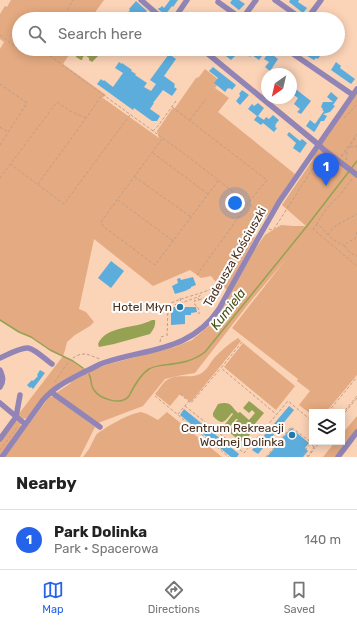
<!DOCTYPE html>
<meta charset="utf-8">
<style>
body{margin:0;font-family:Rubik,sans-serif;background:#f2f2f2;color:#222}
.controls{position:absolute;right:12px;bottom:12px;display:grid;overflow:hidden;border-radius:0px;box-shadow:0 2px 10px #0003}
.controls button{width:36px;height:36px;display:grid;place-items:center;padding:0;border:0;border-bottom:1px solid #e0e0e0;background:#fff;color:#222;font:20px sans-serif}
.compass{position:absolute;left:261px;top:68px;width:36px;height:36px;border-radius:50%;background:#fff;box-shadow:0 2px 10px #0003;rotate:214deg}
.you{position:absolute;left:235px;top:203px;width:14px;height:14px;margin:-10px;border:3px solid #fff;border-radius:50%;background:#1a73e8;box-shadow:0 0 0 6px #1a73e833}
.badge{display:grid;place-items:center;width:26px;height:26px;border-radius:50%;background:#2563eb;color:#fff;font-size:13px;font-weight:700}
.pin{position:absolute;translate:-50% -33px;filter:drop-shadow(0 1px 2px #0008)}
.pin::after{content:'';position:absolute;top:21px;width:14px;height:12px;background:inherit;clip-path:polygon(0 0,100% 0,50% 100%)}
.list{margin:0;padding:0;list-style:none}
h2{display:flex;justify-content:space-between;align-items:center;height:52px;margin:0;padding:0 16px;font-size:17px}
h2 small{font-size:13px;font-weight:400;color:#767676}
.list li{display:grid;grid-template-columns:26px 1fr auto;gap:12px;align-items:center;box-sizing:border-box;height:60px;padding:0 16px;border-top:1px solid #e0e0e0}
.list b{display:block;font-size:15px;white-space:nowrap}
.list p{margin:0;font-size:13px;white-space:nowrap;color:#767676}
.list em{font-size:13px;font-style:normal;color:#767676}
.icon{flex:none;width:22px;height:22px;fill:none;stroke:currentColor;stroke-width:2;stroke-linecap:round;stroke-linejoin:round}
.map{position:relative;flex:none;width:357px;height:457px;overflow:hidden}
.search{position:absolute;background:#fff;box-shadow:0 2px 10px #0003;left:12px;right:12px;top:12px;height:44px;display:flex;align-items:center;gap:10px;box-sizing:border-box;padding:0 14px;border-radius:22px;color:#767676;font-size:15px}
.sheet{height:112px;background:#fff}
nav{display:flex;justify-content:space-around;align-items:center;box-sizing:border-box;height:56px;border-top:1px solid #e0e0e0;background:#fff;font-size:11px;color:#767676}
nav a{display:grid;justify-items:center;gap:2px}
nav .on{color:#2563eb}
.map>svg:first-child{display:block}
</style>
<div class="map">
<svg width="357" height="457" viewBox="0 0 357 457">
<rect width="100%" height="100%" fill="#fbd3b7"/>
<!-- green -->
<path fill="#e4aa81" d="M 11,0 L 104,0 L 96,11 L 93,19 L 19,19 L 19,49 L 73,49 L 63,64 L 106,95 L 102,98 L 85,121 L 101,99 L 103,98 L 159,138 L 157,131 L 172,109 L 175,108 L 196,78 L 199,77 L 205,69 L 220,81 L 215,88 L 229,98 L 218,112 L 295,174 L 268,215 L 264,218 L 259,228 L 257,228 L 252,236 L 255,237 L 227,290 L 219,282 L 215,281 L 211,276 L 201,278 L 190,270 L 153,286 L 94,239 L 79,309 L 86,312 L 94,322 L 90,326 L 75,335 L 67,342 L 65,350 L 63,356 L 73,361 L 85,369 L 60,382 L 27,418 L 23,419 L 18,415 L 63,356 L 50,350 L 31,337 L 18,332 L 0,320 L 0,49 L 4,42 L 0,39 L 0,14 L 5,6 L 7,7 Z
M 357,93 L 357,375 L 326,412 L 312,412 L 312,415 L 299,405 L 310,391 L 297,381 L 298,379 L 232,328 L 286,259 L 250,302 L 195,373 L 177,376 L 165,379 L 143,406 L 98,423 L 56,393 L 71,383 L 70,382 L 98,368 L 109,364 L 163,350 L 175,347 L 192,340 L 209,326 L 221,311 L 255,249 L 265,235 L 281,225 L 293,226 L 306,226 L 282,205 L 312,161 L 315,154 Z
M 238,338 L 241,341 L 191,402 L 180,394 L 170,406 L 155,394 C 159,390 162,383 167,380 C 177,373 190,379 200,374 C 208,370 210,362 216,356 C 223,349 230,343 238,338 Z
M 243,343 L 295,386 L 276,410 L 224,367 Z
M 50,396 L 52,397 L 54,397 L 95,427 L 80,457 L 5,457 L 43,405 Z
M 141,412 L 147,414 L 158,420 L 167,412 L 222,457 L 83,457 L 89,449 L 96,435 L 98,433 C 108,426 128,414 141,412 Z
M 357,416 L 357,429 L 336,457 L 323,457 L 335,442 L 342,442 L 342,434 Z
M 17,421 L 20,423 L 21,427 L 0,456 L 0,442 L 15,422 Z"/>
<!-- water -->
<path fill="#95a253" d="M 84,49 L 92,49 L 98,54 L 98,56 L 92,62 L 89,60 L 89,58 L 85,55 L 83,57 L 82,60 L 81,60 L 76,57 L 77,53 L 79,51 L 83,50 Z
M 152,320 L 155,320 C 156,326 153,330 150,334 L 114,344 L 99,347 L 98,344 C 106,325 136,329 152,320 Z
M 249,401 L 264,413 L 254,425 L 248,438 L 245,440 L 240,441 L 229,432 L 238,419 L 236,419 L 227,430 L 223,427 L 233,414 L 232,413 C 226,419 224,426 216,419 C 213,416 213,417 213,413 L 218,404 C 232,401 230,406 238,413 L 240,412 L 249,420 L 255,413 L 252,410 L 249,413 L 243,408 Z"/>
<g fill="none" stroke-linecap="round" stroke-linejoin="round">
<!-- stream -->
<path stroke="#95a253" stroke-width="1.5" d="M 0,320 L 19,332 L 31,337 L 50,350 L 73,361 L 83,368
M 89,374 C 92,379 90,385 94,390 C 100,399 121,406 129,396 C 133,388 141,374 149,369 C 154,366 159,366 164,365 C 180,363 192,362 205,352 L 307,226 L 357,161"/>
</g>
<!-- building -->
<path fill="#5daddc" d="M 170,0 L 178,0 L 173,7 L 172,6 L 165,15 L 158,9 L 159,8 L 160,8 L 162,6 L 164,8 Z
M 232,0 L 239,0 L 245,4 L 239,10 L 230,3 Z
M 290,0 L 299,0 L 298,2 L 307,8 L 303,13 L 289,2 Z
M 136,1 L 147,11 L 143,15 L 145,17 L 143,19 L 123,19 L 130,10 L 129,9 Z
M 211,49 L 233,49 L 230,53 L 235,56 L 231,60 L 222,53 L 220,56 Z
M 251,49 L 257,49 L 256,51 L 262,56 L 259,60 L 252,55 L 250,57 L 247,54 Z
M 295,49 L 311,49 L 320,56 L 318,59 L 316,58 L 314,60 Z
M 269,52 L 278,59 L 270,71 L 265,67 L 269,62 L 264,59 Z
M 169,54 L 176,59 L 164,76 L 175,84 L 174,85 L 175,86 L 174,87 L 177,89 L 172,96 L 163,90 L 153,103 L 154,103 L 150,109 L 160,116 L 157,121 L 152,121 L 134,108 L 133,110 L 97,84 L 101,79 L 103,81 L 104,80 L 113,87 L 123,73 L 115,68 L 119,62 L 122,64 L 122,63 L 132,70 L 131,71 L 136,74 L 135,75 L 147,83 L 144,87 L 151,91 L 156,84 L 150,80 Z
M 336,62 L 341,66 L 340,68 L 355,79 L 351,84 L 331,70 Z
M 213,67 L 236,85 L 232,90 L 230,88 L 229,89 L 228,88 L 225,92 L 214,83 L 218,78 L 209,71 Z
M 293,87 L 311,101 L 301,114 L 297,112 L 300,109 L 294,104 L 298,98 L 291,93 L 291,91 Z
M 242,90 L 249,95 L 240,105 L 236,101 L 240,96 L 240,95 L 239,94 Z
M 331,92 L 338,98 L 333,105 L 335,106 L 330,112 L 323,114 L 327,116 L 324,121 L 321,121 L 315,131 L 314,132 L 306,126 L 310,120 L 315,124 L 324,111 L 322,110 L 323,109 L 321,107 L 323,102 L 333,102 L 327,97 Z
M 258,103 L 264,108 L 258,116 L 264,120 L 266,117 L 269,119 L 273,115 L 279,120 L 275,125 L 276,125 L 275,127 L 277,128 L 274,132 L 263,123 L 261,125 L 254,120 L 257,116 L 248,109 L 252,104 L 254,106 Z
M 289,132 L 300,141 L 302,139 L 307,143 L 300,153 L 293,148 L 296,143 L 287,135 Z
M 111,261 L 124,271 L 111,288 L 98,278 Z
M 193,277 L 196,285 L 191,287 L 191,288 L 185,291 L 175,294 L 172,286 L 178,283 L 177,279 L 180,278 L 181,280 Z
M 173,307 L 196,307 L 197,312 L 191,313 L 191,315 L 185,315 L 185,324 L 171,325 L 171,309 Z
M 40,370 L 45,373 L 33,389 L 31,387 L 30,388 L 27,385 L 32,380 L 33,381 L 38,376 L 37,375 Z
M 289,406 L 294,410 L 258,454 L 252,450 Z
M 184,409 L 239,454 L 237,457 L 231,457 L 180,415 Z
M 291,428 L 309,443 L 305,448 L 308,451 L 303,457 L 267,457 Z"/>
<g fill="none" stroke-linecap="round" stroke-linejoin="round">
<!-- path -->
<path stroke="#c19e84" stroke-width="1" stroke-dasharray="3 2" stroke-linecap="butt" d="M 64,19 L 65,14 L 73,0
M 0,35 L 20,50 L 32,49
M 37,49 L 42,54 L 50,56 L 186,155 L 263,215 L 265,216
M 0,84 L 27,103 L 0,145
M 172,107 L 267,180 L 248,203
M 344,118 L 354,108 L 357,104
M 190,120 L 206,99
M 0,127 L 8,132
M 153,131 L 158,126 L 176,101
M 162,139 L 103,219 L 101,222 L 103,226 L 155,265 L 218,181
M 350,147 L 357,146
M 153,153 L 208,194
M 341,156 L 357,134
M 342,157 L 357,136
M 346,160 L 347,152
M 10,164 L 64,204 L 130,115
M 135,177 L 191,217
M 0,178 L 57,102 L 70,111 L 86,118
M 38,184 L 81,125 L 102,95
M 118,200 L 173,241
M 317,224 L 313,229 L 357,266
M 269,229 L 272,230 L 274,229 L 322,154
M 357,232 L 355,239 L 348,242 L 345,245 C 346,251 352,254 357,256
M 328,235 L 334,227 L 337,225 L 357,214
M 345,246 L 332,239 L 317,223 L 327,208 L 340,195 L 352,179
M 197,275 L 248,204
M 228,282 L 227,268 L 257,225 L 260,226
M 180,298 L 181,303 L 181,306
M 198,298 L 199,300 L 194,301 L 195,305 C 199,307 199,310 199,314
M 199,300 L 205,297
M 166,309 L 171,306 L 181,303 L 198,297 L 200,296 L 200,295
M 167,336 L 168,307 L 168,305 L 171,303 C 191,294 210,294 228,278
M 160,342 L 161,337 L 164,336
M 242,342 L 221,368 L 276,414
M 55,382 C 62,372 70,354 84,354 C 90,354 95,358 100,359
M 180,394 L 191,403 L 220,369
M 155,396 L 229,457
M 185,406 L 244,453 L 288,401 L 312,421
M 328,412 L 357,377
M 178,414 L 189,401
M 342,414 L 357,396
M 342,416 L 357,398
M 309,440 L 312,434
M 316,445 L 319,442
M 314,447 L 311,444 L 310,444 L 304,452 L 304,453 L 307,456 L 308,456 L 314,447 L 316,447 L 320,442
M 0,450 L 18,426
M 266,457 L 291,427 L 316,446
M 308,457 L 315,448"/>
<!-- minor -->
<path stroke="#9285b6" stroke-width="5.5" d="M 141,0 L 163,19
M 275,0 L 302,19
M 218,2 L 242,19
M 174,19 L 187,0
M 242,19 L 256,0
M 307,19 L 321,0
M 202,49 L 319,145 L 323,149 L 357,175
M 286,49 L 353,95
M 0,358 C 7,355 21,347 28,348 C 35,349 46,360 52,364
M 0,370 C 3,377 4,381 0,387
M 51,392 L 100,427
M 0,403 L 25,424
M 0,439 L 16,417 L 20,395
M 2,457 L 43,400 C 55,386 71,379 86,371 C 92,369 97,365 103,363 C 147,348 190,352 219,309 L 256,242 L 279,202 L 357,89
M 338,457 L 357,432"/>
</g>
<!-- markers -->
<g fill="#2079a8" stroke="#fdfdfd" stroke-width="1.5">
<circle cx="180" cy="307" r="4"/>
<circle cx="292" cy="435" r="4"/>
</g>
<g text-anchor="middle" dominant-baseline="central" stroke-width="4" stroke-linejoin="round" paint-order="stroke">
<!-- street labels -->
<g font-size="12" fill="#492f1b" stroke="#fdfdfd">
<text transform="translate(235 257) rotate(-60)">Tadeusza Kościuszki</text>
</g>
<!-- poi labels -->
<g font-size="12" fill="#492f1b" stroke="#fdfdfd" text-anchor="end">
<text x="172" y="307">Hotel Młyn</text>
<text x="284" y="428">Centrum Rekreacji<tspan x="284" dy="14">Wodnej Dolinka</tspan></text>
</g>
<!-- water labels -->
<g font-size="13" font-style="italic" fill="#485117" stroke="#fdfdfd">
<text transform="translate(228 309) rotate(-52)">Kumiela</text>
</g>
</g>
</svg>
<div class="controls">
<button><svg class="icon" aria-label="layers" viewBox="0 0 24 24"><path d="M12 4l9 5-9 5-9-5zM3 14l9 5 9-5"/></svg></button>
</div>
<svg class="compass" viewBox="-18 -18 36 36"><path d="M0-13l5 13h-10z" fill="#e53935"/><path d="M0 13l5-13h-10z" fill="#767676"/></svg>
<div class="you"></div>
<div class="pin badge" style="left:326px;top:186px">1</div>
<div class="search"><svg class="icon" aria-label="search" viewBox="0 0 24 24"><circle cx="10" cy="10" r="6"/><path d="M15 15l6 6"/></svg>Search here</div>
</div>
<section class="sheet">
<h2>Nearby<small></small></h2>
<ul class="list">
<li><span class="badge">1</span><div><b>Park Dolinka</b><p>Park · Spacerowa</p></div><em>140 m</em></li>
</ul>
</section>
<nav>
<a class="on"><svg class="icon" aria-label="map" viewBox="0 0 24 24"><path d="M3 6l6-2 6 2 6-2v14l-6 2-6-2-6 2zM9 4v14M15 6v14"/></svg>Map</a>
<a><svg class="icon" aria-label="directions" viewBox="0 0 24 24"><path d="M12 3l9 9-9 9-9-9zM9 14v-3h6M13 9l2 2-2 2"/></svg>Directions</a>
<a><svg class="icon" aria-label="saved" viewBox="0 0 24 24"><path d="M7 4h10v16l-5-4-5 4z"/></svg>Saved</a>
</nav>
